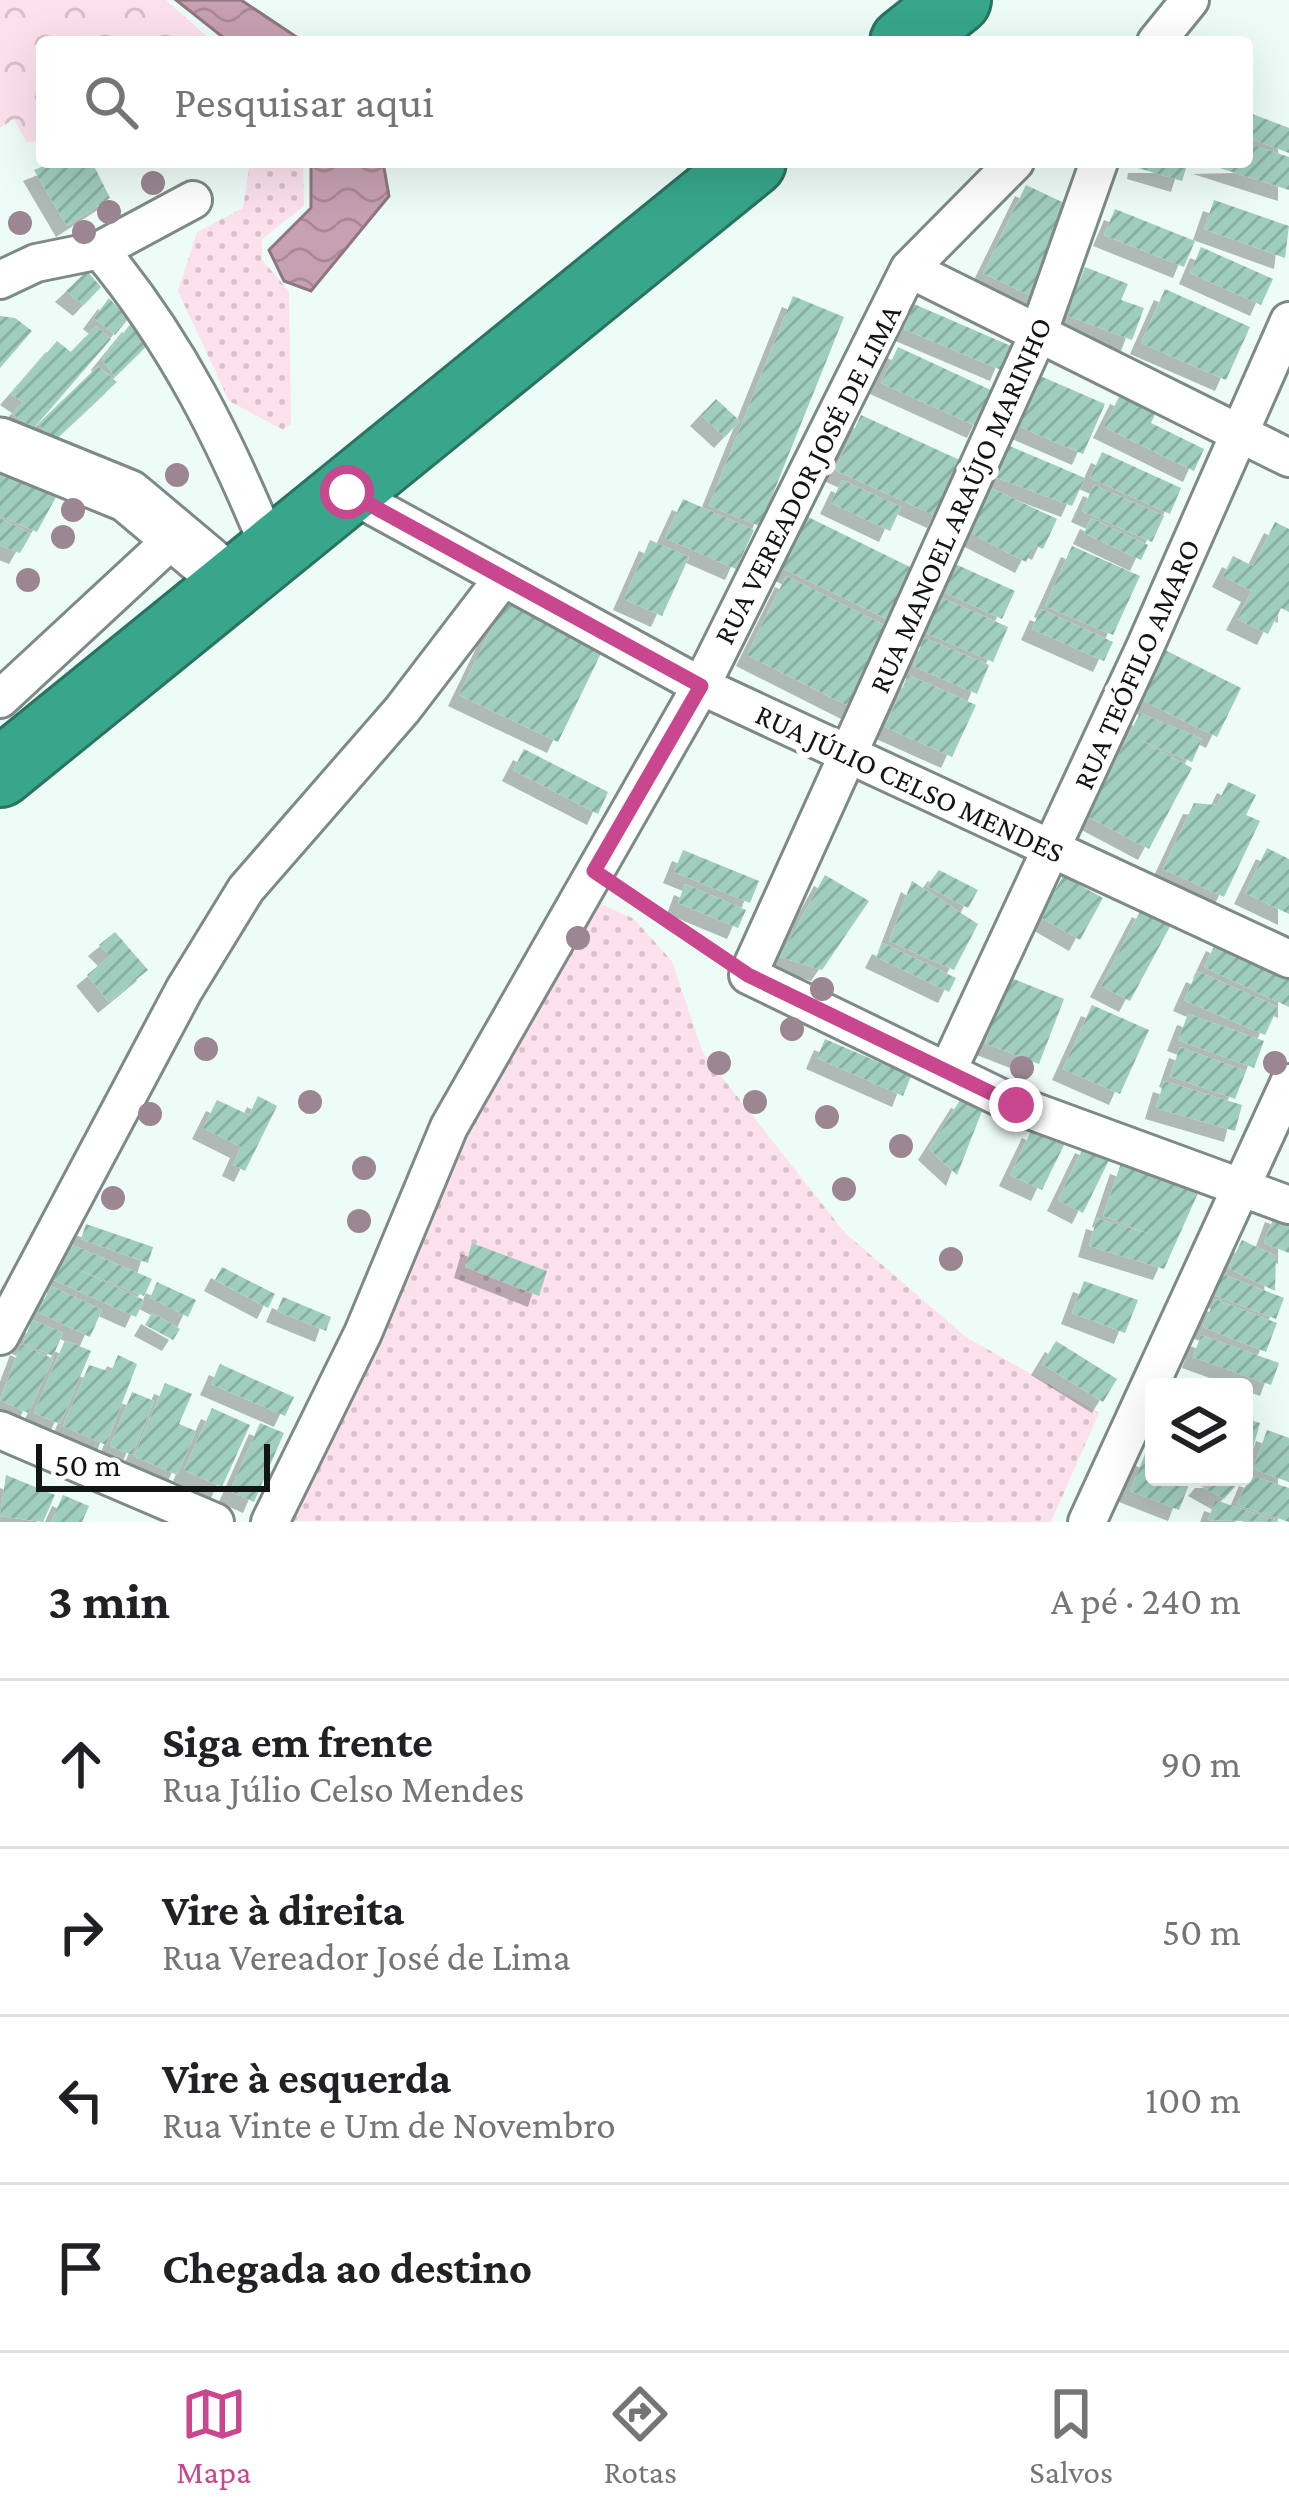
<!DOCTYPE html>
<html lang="pt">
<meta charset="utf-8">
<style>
body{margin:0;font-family:"Crimson Pro",serif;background:#f6f6f6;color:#202124}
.controls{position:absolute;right:36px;bottom:36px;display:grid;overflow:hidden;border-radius:12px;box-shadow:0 12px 48px #0002}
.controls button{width:108px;height:108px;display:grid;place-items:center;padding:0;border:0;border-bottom:3px solid #e0e0e0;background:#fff;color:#202124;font:60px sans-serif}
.scale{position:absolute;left:36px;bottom:30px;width:234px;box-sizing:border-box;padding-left:12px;border:6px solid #111514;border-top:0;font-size:33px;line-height:42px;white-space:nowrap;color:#111514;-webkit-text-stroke:9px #fff;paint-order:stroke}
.stop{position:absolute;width:36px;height:36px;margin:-27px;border:9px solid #c9478e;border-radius:50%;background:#fff}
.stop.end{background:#c9478e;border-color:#fff;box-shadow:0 3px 12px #0008}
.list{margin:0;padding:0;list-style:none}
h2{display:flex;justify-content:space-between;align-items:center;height:156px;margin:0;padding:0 48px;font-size:51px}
h2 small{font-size:39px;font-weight:400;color:#757577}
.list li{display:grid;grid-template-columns:78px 1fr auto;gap:36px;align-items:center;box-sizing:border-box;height:168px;padding:0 48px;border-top:3px solid #e0e0e0}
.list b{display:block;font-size:45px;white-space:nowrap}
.list p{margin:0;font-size:39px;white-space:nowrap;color:#757577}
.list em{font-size:39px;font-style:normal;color:#757577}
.icon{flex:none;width:66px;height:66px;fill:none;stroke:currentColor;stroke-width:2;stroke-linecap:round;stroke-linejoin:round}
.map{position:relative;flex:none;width:1289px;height:1522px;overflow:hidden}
.search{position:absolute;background:#fff;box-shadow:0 12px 48px #0002;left:36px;right:36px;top:36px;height:132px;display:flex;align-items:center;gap:30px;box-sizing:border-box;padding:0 42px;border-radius:12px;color:#757577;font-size:45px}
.sheet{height:828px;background:#fff}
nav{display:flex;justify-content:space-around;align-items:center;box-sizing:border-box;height:168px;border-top:3px solid #e0e0e0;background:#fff;font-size:33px;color:#757577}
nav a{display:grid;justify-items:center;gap:6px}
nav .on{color:#c9478e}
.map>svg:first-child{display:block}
</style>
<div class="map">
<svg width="1289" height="1522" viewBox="0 0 1289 1522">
<defs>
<pattern id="grass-dots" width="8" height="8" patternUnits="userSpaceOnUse" patternTransform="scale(3)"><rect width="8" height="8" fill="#fce1ed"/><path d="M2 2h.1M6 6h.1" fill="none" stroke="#d7c0ca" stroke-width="1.8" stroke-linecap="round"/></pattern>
<pattern id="forest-crowns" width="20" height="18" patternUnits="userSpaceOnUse" patternTransform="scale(3)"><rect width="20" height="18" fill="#fce1ed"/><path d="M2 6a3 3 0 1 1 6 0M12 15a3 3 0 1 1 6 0" fill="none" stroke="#d7c0ca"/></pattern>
<pattern id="water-waves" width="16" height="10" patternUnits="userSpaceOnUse" patternTransform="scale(3)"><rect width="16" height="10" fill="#c7a0b1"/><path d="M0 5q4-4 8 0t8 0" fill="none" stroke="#aa8997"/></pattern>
<pattern id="building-hatch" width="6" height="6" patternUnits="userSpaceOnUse" patternTransform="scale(3)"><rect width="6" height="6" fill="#9fcdbe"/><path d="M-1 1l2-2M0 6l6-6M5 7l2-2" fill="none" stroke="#88afa2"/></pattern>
<filter id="shadow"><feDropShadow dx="-11" dy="11" stdDeviation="0" flood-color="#0004"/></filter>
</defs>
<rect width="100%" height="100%" fill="#eefcf7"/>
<!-- grass -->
<path fill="url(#grass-dots)" d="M 303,162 L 304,206 L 262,239 L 262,260 L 289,291 L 291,424 L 283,430 L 229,401 L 178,291 L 197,232 L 243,208 L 250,163 Z
M 588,898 L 634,919 L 672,961 L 703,1053 L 845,1233 L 966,1337 L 1099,1413 L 1051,1522 L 292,1521 L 345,1402 L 388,1324 L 459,1134 Z"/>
<!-- forest -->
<path fill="url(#forest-crowns)" d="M 0,0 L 166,0 L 213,42 L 42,42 L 42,141 L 26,142 L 14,119 L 0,128 Z"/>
<!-- water -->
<path fill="url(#water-waves)" stroke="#907682" stroke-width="3" d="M 176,0 L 241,0 L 304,42 L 229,42 Z
M 311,162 L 383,162 L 389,196 L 311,291 L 284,281 L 269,250 L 311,208 Z"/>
<!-- building -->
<path fill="url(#building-hatch)" filter="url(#shadow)" d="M 1247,112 L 1289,128 L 1289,153 L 1247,137 Z
M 1247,143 L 1289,157 L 1289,190 L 1204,163 L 1247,162 Z
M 54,162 L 92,162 L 110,198 L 67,226 L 34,170 Z
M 1139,162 L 1188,162 L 1182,181 L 1138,168 Z
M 1026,185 L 1077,209 L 1035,298 L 983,273 Z
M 1214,200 L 1289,226 L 1285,258 L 1204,229 Z
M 1115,209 L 1195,241 L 1184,267 L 1104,235 Z
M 1201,247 L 1273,279 L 1261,305 L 1190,273 Z
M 1085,267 L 1128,284 L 1121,300 L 1144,308 L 1132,340 L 1066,315 Z
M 87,271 L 101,287 L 84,305 L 66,291 Z
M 1165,289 L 1250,327 L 1226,380 L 1141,343 Z
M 793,296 L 844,317 L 760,526 L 709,506 Z
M 109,298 L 128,319 L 115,335 L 94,318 Z
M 914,304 L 1011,346 L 1001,370 L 904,329 Z
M 0,316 L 15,318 L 32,331 L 0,368 Z
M 133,321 L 153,340 L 115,377 L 102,359 Z
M 96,326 L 111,339 L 34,428 L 12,414 L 23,402 L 11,394 L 57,341 L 71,352 Z
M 898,347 L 995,392 L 978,427 L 881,383 Z
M 98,366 L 117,382 L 55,440 L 38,424 Z
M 1038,375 L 1105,404 L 1083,454 L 1016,425 Z
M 1121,393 L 1157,410 L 1151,423 L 1204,449 L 1194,471 L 1104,427 Z
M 716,399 L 740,421 L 725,437 L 701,415 Z
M 861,415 L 964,462 L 938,517 L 835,470 Z
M 1005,444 L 1085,478 L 1072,506 L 992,476 Z
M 1102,452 L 1181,488 L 1170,514 L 1090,478 Z
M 0,470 L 56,497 L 37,532 L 0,516 Z
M 842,480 L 901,507 L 890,531 L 831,503 Z
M 1094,485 L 1164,516 L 1152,542 L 1082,511 Z
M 989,487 L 1057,519 L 1043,549 L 1035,545 L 1026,562 L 970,533 Z
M 683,499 L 754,530 L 736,569 L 665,538 Z
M 800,513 L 916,570 L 891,621 L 774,564 Z
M 0,518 L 31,534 L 20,553 L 0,545 Z
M 1091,518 L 1148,545 L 1141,560 L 1084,533 Z
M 1275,522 L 1289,529 L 1289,612 L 1281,608 L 1268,634 L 1237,619 L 1252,591 L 1223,576 L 1233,556 L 1253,566 Z
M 650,540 L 689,557 L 662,616 L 624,599 Z
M 1072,546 L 1140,576 L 1113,635 L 1045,606 Z
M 953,563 L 1015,591 L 1002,619 L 940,590 Z
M 786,576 L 894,630 L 854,709 L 747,655 Z
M 507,596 L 606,643 L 558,742 L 459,695 Z
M 940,597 L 1008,627 L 993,662 L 924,632 Z
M 1041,609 L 1113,642 L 1104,661 L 1032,629 Z
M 924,638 L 989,665 L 977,694 L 913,666 Z
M 1165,650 L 1241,688 L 1217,737 L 1140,699 Z
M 908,675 L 976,705 L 952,757 L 885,727 Z
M 1140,713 L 1202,739 L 1192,762 L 1138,739 L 1192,768 L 1149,849 L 1087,816 Z
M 524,749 L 608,792 L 598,814 L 513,770 Z
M 1228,782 L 1256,795 L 1246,815 L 1260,821 L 1224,897 L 1163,869 L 1194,803 L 1217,805 Z
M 1267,848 L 1289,859 L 1289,914 L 1245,893 Z
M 683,850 L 759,881 L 750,903 L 674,872 Z
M 939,870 L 978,890 L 968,908 L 927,886 Z
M 825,875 L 869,901 L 822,970 L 780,957 Z
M 1063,876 L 1103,898 L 1080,940 L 1040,917 Z
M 912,881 L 978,924 L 954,970 L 889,941 Z
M 685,884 L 746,910 L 738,928 L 678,903 Z
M 1143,906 L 1173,921 L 1130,1001 L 1101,986 Z
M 115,932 L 148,970 L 109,1002 L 87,975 L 110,956 L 99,945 Z
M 1217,940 L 1289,974 L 1289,1007 L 1204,967 Z
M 883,943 L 956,978 L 949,992 L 876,957 Z
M 1197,971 L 1278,1007 L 1265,1035 L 1184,1000 Z
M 1011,978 L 1064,999 L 1039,1064 L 985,1043 Z
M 1092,1005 L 1149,1030 L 1120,1094 L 1063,1069 Z
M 1188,1014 L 1264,1041 L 1254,1068 L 1178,1040 Z
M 825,1039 L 911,1076 L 903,1096 L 817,1058 Z
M 1180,1047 L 1246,1071 L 1235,1099 L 1170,1076 Z
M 1164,1081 L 1242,1105 L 1235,1131 L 1156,1108 Z
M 258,1096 L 277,1106 L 245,1171 L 233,1165 L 241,1147 L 203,1128 L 217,1100 L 249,1115 Z
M 962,1097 L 984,1106 L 957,1175 L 929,1149 Z
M 1033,1127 L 1065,1143 L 1042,1190 L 1010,1175 Z
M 1086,1142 L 1112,1154 L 1083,1213 L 1058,1200 Z
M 1121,1163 L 1199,1191 L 1164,1269 L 1089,1246 L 1097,1218 L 1153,1235 L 1103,1216 Z
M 1276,1211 L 1289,1216 L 1289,1253 L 1264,1243 Z
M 86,1224 L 153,1247 L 148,1263 L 81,1239 Z
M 1242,1240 L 1276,1256 L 1275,1291 L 1228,1268 Z
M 472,1243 L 547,1271 L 539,1296 L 465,1267 Z
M 70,1244 L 152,1279 L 144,1296 L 72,1267 L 144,1300 L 136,1317 L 54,1280 Z
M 222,1267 L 275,1294 L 268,1308 L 215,1280 Z
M 1222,1274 L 1284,1298 L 1276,1319 L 1214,1295 Z
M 1084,1281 L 1138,1300 L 1125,1333 L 1072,1313 Z
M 157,1282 L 196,1300 L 188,1317 L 150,1298 Z
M 51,1286 L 102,1310 L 90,1337 L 38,1312 Z
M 283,1297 L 331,1317 L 326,1331 L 277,1311 Z
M 1215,1299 L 1277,1323 L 1266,1352 L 1203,1327 Z
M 152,1313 L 180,1329 L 173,1340 L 145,1325 Z
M 32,1320 L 63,1333 L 53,1356 L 23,1343 Z
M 1201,1335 L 1279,1363 L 1271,1385 L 1193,1357 Z
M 65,1340 L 91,1351 L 60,1424 L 34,1413 Z
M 1056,1341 L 1117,1379 L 1103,1402 L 1042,1364 Z
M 21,1344 L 53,1359 L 28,1413 L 0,1400 Z
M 118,1355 L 137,1364 L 106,1445 L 63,1426 L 89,1365 L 111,1372 Z
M 220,1364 L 294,1397 L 285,1416 L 211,1384 Z
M 165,1383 L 192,1394 L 179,1424 L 196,1431 L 177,1475 L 134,1456 Z
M 132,1392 L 154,1401 L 132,1455 L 110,1446 Z
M 212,1408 L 250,1425 L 222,1487 L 184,1470 Z
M 1244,1418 L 1260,1423 L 1248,1465 L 1244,1463 Z
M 260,1423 L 284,1433 L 254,1502 L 230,1491 Z
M 1267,1430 L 1289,1438 L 1289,1482 L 1253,1469 Z
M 1145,1454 L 1154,1458 L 1154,1477 L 1192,1477 L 1179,1510 L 1130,1491 Z
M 6,1475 L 55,1495 L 43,1522 L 0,1516 Z
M 1250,1475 L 1289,1488 L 1289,1522 L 1237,1505 Z
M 1206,1477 L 1244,1477 L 1224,1499 L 1199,1485 Z
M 63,1495 L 89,1506 L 82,1522 L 51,1522 Z
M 1215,1500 L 1278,1521 L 1278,1522 L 1208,1520 Z"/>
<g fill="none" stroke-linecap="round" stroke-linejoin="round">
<!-- street casing -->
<g stroke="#7d8a86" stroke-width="42">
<path id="street" d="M 1156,42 L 1190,0
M 1099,162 L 1037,337 L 748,975 L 1016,1105 L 1289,1205
M 100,250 C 178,344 225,440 271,552
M 909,269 L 1289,458
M 0,280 L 36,263 L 100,250 L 193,200
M 347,492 L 701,686 L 1289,959
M 0,699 L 176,536
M 948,1070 L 1145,647 L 1289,321
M 0,1336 L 184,990 L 246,889 L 402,710 L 503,578
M 0,1430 L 215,1522
M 270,1522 L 363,1333 L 449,1127 L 701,686 L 909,269 L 1015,162
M 1087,1522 L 1289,1083"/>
</g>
<!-- secondary casing -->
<g stroke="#7d8a86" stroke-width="57">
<path id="secondary" d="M 0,444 L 128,496 L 234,585"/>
</g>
<!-- highway casing -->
<g stroke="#2a7361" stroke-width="72">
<path id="highway" d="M 904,42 L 957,0
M 0,773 L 752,162"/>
</g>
<!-- path -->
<path stroke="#747d7a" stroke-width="6" stroke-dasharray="9 9" stroke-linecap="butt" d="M 621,889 L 720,956"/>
<!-- street -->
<use href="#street" stroke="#fff" stroke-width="36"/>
<!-- secondary -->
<use href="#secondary" stroke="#fff" stroke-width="51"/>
<!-- highway -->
<use href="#highway" stroke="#37a68a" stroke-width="66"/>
</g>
<!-- trees -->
<g fill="#9b8692">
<circle cx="153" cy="183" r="12"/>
<circle cx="109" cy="212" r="12"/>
<circle cx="20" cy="223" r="12"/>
<circle cx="84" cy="232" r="12"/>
<circle cx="177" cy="475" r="12"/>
<circle cx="73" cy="510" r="12"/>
<circle cx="63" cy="537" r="12"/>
<circle cx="28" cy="580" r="12"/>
<circle cx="578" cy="938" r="12"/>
<circle cx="822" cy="989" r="12"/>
<circle cx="792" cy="1029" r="12"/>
<circle cx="206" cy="1049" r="12"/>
<circle cx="719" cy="1063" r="12"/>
<circle cx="1275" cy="1063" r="12"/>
<circle cx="1022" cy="1068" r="12"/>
<circle cx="310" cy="1102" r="12"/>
<circle cx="755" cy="1102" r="12"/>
<circle cx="150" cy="1114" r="12"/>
<circle cx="827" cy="1117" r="12"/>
<circle cx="901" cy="1146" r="12"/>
<circle cx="364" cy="1168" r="12"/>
<circle cx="844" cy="1189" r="12"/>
<circle cx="113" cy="1198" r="12"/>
<circle cx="359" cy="1221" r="12"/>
<circle cx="951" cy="1259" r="12"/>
</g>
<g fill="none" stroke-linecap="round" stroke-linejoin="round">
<!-- route -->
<path stroke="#c9478e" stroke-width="15" d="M 347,492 L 701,686 L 594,871 L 748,975 L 1016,1105"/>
</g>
<g text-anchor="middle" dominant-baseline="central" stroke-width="12" stroke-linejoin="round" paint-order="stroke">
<!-- street labels -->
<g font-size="30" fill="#111514" stroke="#fff">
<text transform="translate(807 474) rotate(-63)">RUA VEREADOR JOSÉ DE LIMA</text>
<text transform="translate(960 505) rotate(-66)">RUA MANOEL ARAÚJO MARINHO</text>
<text transform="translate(1136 664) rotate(-66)">RUA TEÓFILO AMARO</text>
<text transform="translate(910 783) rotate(25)">RUA JÚLIO CELSO MENDES</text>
</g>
</g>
</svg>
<div class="controls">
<button><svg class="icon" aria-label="layers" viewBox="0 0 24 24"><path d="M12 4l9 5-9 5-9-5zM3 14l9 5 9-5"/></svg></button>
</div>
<div class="scale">50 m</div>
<div class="stop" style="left:347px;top:492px"></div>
<div class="stop end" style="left:1016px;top:1105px"></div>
<div class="search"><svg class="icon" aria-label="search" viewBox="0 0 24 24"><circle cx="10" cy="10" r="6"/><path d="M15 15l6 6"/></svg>Pesquisar aqui</div>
</div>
<section class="sheet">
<h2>3 min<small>A pé · 240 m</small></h2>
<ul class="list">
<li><svg class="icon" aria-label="ahead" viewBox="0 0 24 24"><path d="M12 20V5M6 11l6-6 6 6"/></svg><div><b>Siga em frente</b><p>Rua Júlio Celso Mendes</p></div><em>90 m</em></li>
<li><svg class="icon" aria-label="right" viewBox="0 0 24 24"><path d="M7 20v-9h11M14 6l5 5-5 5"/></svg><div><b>Vire à direita</b><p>Rua Vereador José de Lima</p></div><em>50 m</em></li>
<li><svg class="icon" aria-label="left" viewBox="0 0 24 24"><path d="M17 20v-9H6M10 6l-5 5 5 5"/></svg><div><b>Vire à esquerda</b><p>Rua Vinte e Um de Novembro</p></div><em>100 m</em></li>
<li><svg class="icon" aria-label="arrive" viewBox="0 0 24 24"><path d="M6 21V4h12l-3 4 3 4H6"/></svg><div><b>Chegada ao destino</b></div></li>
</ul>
</section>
<nav>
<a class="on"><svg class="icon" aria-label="map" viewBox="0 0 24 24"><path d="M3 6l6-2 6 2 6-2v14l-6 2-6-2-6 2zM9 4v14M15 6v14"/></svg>Mapa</a>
<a><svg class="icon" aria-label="directions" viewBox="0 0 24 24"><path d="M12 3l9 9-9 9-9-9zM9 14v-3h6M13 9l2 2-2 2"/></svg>Rotas</a>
<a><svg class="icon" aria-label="saved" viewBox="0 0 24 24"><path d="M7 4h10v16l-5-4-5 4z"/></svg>Salvos</a>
</nav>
